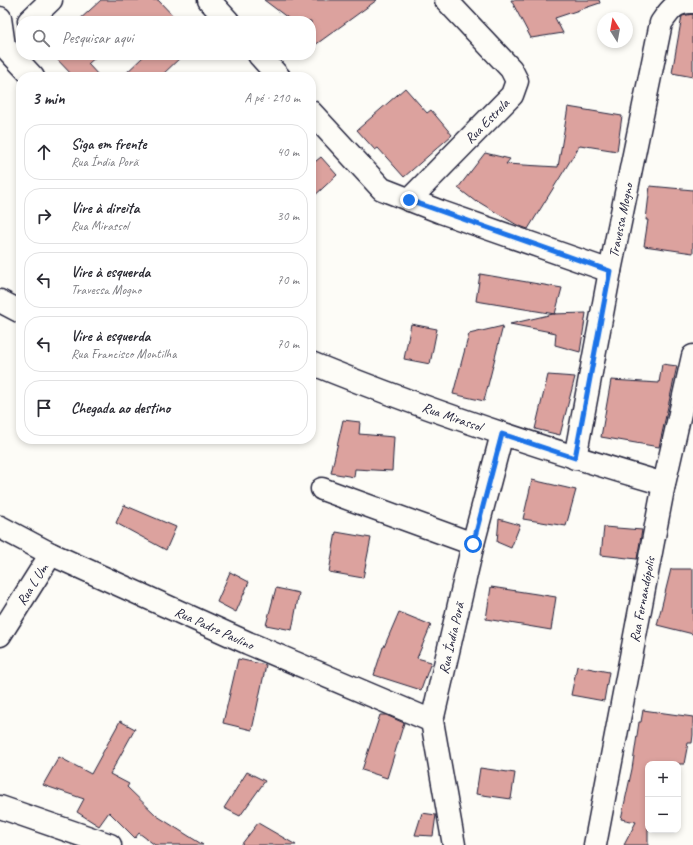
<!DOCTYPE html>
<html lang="pt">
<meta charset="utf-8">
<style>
body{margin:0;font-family:Caveat,sans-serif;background:#f7f7f7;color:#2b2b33}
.controls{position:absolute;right:12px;bottom:12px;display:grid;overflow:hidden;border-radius:8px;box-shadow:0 2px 6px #0003}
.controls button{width:36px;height:36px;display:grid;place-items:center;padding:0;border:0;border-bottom:1px solid #e1e1e2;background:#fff;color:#2b2b33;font:20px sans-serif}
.compass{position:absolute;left:597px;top:12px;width:36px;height:36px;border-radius:50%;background:#fff;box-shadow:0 2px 6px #0003;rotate:349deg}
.stop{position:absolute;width:12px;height:12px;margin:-9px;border:3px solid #1a73e8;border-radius:50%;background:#fff}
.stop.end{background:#1a73e8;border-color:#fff;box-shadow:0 1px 4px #0008}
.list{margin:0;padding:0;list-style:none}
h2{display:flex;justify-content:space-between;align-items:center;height:52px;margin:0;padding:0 16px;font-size:17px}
h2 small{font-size:13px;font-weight:400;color:#7c7c81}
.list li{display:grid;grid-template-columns:26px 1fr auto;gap:12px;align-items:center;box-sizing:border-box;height:56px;margin:0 8px 8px;padding:0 8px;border:1px solid #e1e1e2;border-radius:16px}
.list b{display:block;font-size:15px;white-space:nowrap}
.list p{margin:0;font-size:13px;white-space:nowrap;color:#7c7c81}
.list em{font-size:13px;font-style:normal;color:#7c7c81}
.icon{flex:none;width:22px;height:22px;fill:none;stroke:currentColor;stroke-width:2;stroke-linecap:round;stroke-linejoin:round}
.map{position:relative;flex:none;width:693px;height:845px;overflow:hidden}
.search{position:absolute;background:#fff;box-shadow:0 2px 6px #0003;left:16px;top:16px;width:300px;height:44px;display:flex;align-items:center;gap:10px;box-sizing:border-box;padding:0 14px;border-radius:16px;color:#7c7c81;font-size:15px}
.panel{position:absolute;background:#fff;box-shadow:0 2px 6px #0003;left:16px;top:72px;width:300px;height:372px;border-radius:16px}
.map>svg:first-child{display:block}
</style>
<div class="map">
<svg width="693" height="845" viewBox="0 0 693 845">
<rect width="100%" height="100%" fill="#fdfcf7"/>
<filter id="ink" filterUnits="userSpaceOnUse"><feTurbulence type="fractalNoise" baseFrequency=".025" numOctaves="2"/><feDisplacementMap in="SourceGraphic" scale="8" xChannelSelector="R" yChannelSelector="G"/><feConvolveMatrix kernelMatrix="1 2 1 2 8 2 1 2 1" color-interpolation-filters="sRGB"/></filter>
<g filter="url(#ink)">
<!-- building -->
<path fill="#dca29e" stroke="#22223b" d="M 101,0 L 158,0 L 178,21 L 78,21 Z
M 264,0 L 377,0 L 311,48 L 311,21 L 292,21 Z
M 511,0 L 599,0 L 600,3 L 555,18 L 563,33 L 531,38 Z
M 693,14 L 693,77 L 672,73 L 682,16 Z
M 53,55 L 98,55 L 88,64 L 100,77 L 74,77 Z
M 145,55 L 183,55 L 160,77 L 122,77 Z
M 405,88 L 427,113 L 431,110 L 452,135 L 404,177 L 378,148 L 375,150 L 357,130 Z
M 568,107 L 622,116 L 617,151 L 580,145 L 528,229 L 517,225 L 477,201 L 476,202 L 458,188 L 485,153 L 510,159 L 506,164 L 558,167 Z
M 321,157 L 337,175 L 311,199 L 311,165 Z
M 650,186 L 693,190 L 693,253 L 644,246 L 648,220 L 646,220 Z
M 480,274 L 562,288 L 555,314 L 476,301 Z
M 586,313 L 580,352 L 555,345 L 556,333 L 510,324 L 553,314 Z
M 411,324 L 437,329 L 430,364 L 404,359 Z
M 503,326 L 484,401 L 453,394 L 469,334 Z
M 662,364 L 677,366 L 659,447 L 601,437 L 611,380 L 659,383 Z
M 548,375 L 575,377 L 560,435 L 535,429 Z
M 343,420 L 360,422 L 359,434 L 394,437 L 392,471 L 355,469 L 354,477 L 331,473 Z
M 532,480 L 576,490 L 566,526 L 523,519 Z
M 124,505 L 176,527 L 166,550 L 116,523 Z
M 499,519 L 520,525 L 511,548 L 497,542 Z
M 604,527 L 642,530 L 637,559 L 601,555 Z
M 336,532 L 371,538 L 363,578 L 329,572 Z
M 671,569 L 693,569 L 693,634 L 657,625 Z
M 230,572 L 249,582 L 236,612 L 217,602 Z
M 491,587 L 556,597 L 551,630 L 486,619 Z
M 276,588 L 299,593 L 292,630 L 266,625 Z
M 399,612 L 431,625 L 417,658 L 431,662 L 421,690 L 374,675 L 383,647 L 384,647 Z
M 238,659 L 266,665 L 252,730 L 223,723 Z
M 577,666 L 609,672 L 604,701 L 571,695 Z
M 643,710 L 693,717 L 693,735 L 692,743 L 688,743 L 684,764 L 648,764 L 648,845 L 624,845 L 636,822 L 621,819 L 632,769 L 639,722 L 641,722 Z
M 380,715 L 386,715 L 404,723 L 387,778 L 362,770 Z
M 120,721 L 135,729 L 110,774 L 129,784 L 127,787 L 157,816 L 203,845 L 155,845 L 139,833 L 135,838 L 109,812 L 99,826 L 77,812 L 84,799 L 43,785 L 59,757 L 91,774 Z
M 480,768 L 515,773 L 511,799 L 476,794 Z
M 247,772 L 265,781 L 240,816 L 224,808 Z
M 422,813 L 436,815 L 433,836 L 415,835 Z
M 258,823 L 296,845 L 241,845 Z"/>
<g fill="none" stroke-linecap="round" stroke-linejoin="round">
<!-- minor casing -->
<g stroke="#22223b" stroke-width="25">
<g id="minor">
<path d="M 209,0 L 228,21"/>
<path d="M 0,18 L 4,46 L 33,77"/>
<path d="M 29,21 L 51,0"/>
<path d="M 259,55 L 279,77"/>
<path d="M 311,112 L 382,189 L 441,212 L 610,271"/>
<path id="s1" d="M 409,200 L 512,95 L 517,81 L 511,69 L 446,0"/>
<path d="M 0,301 L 21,312"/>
<path id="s2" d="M 311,363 C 426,410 544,449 664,484"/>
<path id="s3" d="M 575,458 L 610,271 L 661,23 C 670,10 675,1 693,2"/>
<path d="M 322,489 L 473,544"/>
<path id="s4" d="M 0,527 L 51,554 L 248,643 L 432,721"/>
<path id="s5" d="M 0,635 L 51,554"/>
<path d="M 0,807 L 110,845"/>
<path id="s6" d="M 454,845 L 432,721 L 473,544 L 502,434"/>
<path id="s7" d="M 595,845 L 664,484 L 693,356"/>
</g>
</g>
<!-- minor -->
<use href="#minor" stroke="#fdfcf7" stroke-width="22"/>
</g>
</g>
<g fill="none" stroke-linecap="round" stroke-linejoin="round" filter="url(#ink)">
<!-- route -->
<path stroke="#1a73e8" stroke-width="5" d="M 409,200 L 610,271 L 575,458 L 502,434 L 473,544"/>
</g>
<g text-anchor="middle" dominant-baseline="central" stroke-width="3" stroke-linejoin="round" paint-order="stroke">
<!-- street labels -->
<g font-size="14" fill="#22223b" stroke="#fdfcf7">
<text stroke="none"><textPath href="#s1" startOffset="111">Rua Estrela</textPath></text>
<text stroke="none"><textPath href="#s3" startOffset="242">Travessa Mogno</textPath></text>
<text stroke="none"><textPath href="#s2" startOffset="151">Rua Mirassol</textPath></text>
<text stroke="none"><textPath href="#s5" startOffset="60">Rua L Um</textPath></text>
<text stroke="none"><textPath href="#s7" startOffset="250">Rua Fernandópolis</textPath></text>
<text stroke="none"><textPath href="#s4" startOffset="237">Rua Padre Paulino</textPath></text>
<text stroke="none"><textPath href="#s6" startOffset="211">Rua Índia Porã</textPath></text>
</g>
</g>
</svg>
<div class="controls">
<button>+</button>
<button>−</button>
</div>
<svg class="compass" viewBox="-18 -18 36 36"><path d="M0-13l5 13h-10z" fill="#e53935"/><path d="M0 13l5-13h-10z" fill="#7c7c81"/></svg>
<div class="stop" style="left:473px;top:544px"></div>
<div class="stop end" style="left:409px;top:200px"></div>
<div class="search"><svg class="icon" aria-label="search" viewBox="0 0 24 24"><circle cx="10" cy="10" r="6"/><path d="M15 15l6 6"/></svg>Pesquisar aqui</div>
<section class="panel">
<h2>3 min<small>A pé · 210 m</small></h2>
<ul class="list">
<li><svg class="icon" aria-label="ahead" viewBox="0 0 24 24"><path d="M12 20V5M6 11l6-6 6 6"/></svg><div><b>Siga em frente</b><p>Rua Índia Porã</p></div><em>40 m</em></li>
<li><svg class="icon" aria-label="right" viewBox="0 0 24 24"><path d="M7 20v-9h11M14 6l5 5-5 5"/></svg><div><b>Vire à direita</b><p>Rua Mirassol</p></div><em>30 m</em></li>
<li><svg class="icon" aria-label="left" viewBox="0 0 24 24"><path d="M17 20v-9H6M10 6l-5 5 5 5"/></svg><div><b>Vire à esquerda</b><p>Travessa Mogno</p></div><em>70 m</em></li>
<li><svg class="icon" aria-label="left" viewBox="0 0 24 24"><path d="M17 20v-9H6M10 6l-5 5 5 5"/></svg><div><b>Vire à esquerda</b><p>Rua Francisco Montilha</p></div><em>70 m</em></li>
<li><svg class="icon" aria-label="arrive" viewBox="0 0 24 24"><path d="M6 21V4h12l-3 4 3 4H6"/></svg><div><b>Chegada ao destino</b></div></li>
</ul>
</section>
</div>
